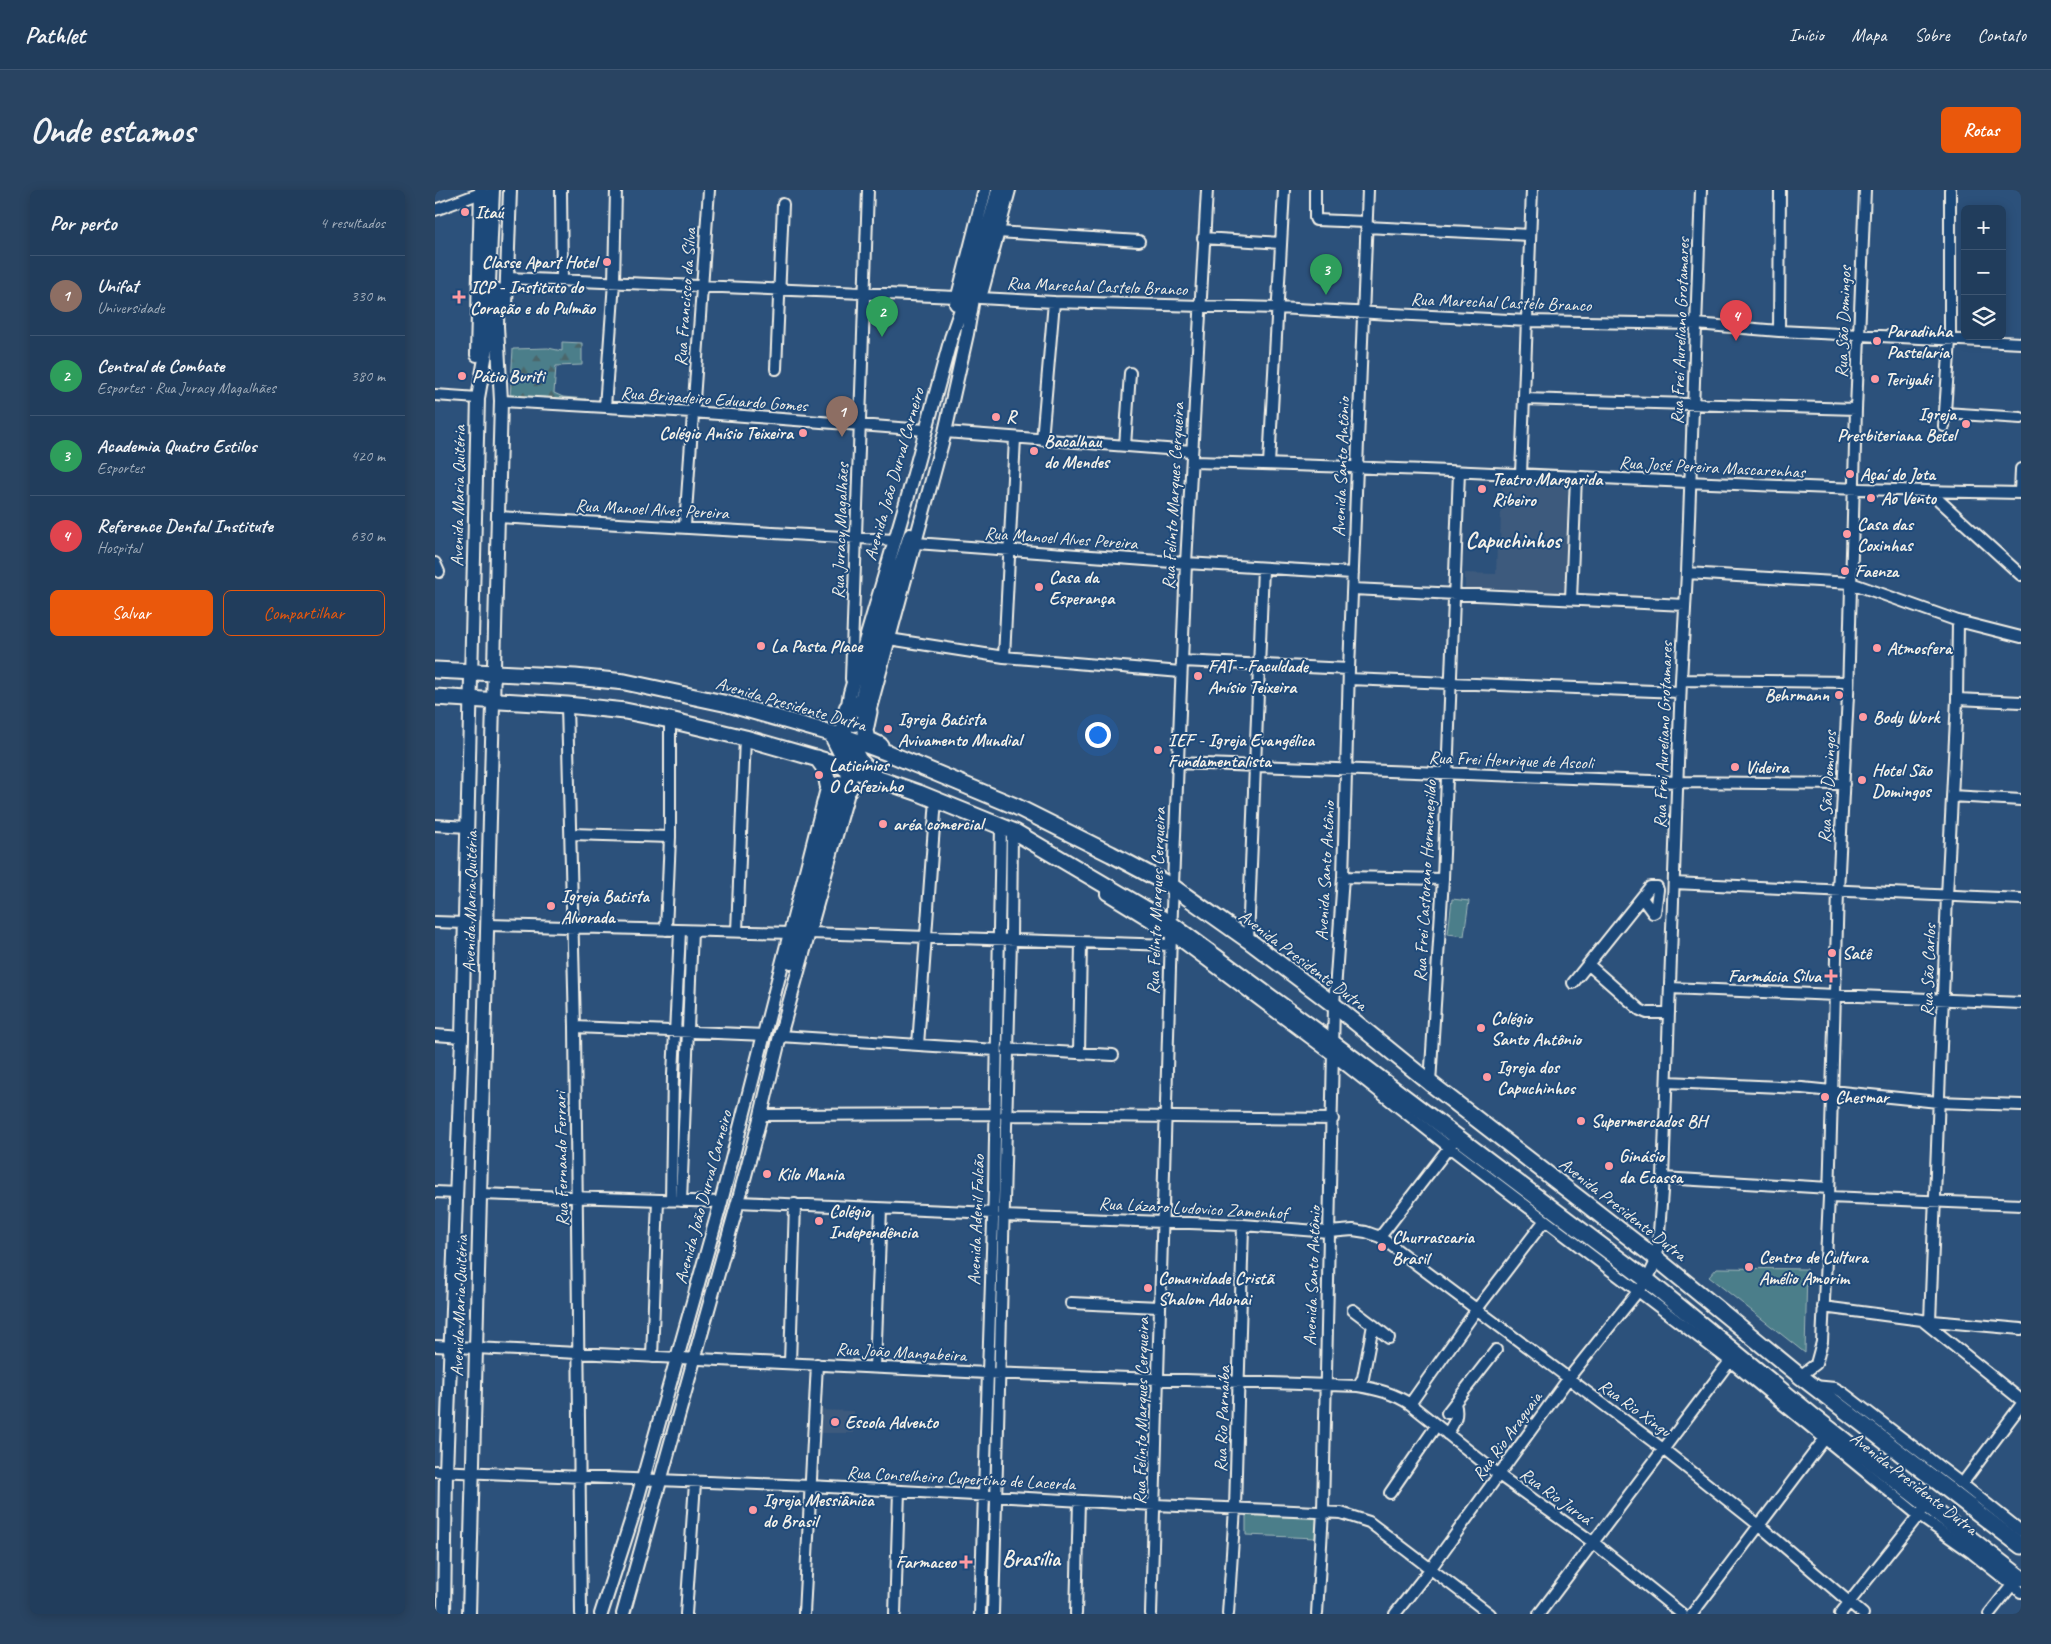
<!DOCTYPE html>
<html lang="pt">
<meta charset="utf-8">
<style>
body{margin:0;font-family:Caveat,sans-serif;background:#294462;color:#f1f3f6}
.controls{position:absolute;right:15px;top:15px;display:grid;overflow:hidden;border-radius:8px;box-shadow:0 2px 12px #0003}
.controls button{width:45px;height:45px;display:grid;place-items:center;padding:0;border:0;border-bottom:1px solid #3e5672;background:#213d5c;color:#f1f3f6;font:25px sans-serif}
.you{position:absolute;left:662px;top:544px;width:18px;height:18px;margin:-12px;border:4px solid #fff;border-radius:50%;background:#1a73e8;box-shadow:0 0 0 8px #1a73e833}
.badge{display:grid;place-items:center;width:32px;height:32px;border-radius:50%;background:#ea580c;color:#fff;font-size:16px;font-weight:700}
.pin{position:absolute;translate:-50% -41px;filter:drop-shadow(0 1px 2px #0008)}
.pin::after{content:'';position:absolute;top:26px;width:18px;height:15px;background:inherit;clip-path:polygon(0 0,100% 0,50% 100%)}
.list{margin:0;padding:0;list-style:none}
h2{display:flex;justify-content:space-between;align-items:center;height:65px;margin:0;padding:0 20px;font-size:21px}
h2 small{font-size:16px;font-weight:400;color:#a2aebb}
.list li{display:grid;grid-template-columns:32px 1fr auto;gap:15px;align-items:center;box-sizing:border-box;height:80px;padding:0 20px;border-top:1px solid #3e5672}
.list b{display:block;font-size:19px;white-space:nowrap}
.list p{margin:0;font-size:16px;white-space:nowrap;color:#a2aebb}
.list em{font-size:16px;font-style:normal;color:#a2aebb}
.actions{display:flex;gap:10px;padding:15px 20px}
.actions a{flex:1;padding:11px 0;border:1px solid #ea580c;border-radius:8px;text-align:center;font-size:18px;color:#ea580c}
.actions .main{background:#ea580c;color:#fff}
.icon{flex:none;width:28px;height:28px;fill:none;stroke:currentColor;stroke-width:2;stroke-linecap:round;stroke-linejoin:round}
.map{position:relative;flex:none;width:1586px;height:1424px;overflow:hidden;border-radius:8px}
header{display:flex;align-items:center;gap:30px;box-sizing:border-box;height:70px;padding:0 25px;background:#213d5c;border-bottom:1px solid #3e5672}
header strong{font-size:24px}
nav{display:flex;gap:28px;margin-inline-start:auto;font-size:18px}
.intro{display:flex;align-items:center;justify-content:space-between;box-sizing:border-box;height:120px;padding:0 30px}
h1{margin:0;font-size:35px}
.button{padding:12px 22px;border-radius:8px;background:#ea580c;color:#fff;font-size:18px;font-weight:700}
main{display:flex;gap:30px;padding:0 30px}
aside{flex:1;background:#213d5c;border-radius:8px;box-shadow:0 2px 12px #0003}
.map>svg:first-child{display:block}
</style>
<header>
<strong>Pathlet</strong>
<nav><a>Início</a><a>Mapa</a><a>Sobre</a><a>Contato</a></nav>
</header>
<div class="intro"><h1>Onde estamos</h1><a class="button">Rotas</a></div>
<main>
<aside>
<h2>Por perto<small>4 resultados</small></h2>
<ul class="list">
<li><span class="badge" style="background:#8d6e63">1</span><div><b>Unifat</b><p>Universidade</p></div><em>330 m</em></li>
<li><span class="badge" style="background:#2e9e5b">2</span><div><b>Central de Combate</b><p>Esportes · Rua Juracy Magalhães</p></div><em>380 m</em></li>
<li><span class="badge" style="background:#2e9e5b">3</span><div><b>Academia Quatro Estilos</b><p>Esportes</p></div><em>420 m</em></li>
<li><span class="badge" style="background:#e0444e">4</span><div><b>Reference Dental Institute</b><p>Hospital</p></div><em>630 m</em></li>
</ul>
<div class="actions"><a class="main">Salvar</a><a>Compartilhar</a></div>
</aside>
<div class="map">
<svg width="1586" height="1424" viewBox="0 0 1586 1424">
<defs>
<pattern id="forest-firs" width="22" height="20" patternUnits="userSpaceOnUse" patternTransform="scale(1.25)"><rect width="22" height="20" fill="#4c7e8a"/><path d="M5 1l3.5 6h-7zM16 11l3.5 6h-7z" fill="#4b666b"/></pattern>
</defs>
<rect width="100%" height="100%" fill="#2c517b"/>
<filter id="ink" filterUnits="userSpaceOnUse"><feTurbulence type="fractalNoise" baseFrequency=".02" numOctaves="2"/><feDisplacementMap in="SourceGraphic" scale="10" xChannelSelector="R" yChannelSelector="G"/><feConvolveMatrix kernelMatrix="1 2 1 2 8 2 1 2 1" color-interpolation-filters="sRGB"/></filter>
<g filter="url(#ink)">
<!-- built -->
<path fill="#3c5a7d" d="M 1067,293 L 1133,296 L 1130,403 L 1030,399 L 1030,383 L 1061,384 L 1062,353 L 1065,352 Z
M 380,1220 L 419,1221 L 419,1243 L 380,1243 Z"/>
<!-- forest -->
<path fill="url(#forest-firs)" stroke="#a0b8b9" d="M 127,152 L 147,153 L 147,175 L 121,176 L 119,203 L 128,207 L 151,209 L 151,214 L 75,209 L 78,159 L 113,158 L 127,161 Z"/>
<!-- green -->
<path fill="#4c7e8a" stroke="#a0b8b9" d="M 1017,709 L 1034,711 L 1029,746 L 1013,744 Z
M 1282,1078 L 1372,1079 L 1370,1163 L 1274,1087 Z
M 811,1325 L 882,1328 L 881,1348 L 811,1345 Z"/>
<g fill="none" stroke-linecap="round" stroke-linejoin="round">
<!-- major-tunnel -->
<path stroke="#4a698b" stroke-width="12" stroke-dasharray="12 6" stroke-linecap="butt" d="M 402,602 L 423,520"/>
<!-- minor casing -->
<g stroke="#f4f1e8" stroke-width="14">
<path id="minor" d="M 126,0 L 127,90
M 880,0 L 880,28 L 881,30 L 931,32
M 0,20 L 46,3
M 931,37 L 1095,45
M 563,42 L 704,51
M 768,48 L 846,53
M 72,88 L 522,107
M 545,108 L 619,112 L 842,118 L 1093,131 L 1261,134 L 1344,141 L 1586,153
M 1344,141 L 1345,0
M 341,179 L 348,14
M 0,205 L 43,208
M 1089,209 L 1421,219
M 66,211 L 257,222 L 490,240
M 170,217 L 179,92 L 181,0
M 1510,223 L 1586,228
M 1509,236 L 1515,150 L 1515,0
M 510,242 L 757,261
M 607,250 L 619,112
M 690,256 L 695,183
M 757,272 C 1033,278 1310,299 1586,303
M 834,274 L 849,0
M 1086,284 L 1097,0
M 1496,303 L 1586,385
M 1585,303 L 1586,279
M 63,327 L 459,350
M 250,336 L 274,0
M 481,353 L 751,373 L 918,383
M 0,373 L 4,382
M 1252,383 L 1416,393 L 1523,431 L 1586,447
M 918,399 L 1250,415
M 1136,409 L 1141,287
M 454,449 L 569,467 L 746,482
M 569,467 L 580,248
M 747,471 L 914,479
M 416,489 L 433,0
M 914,489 L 1245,502
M 1246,490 L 1413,492
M 1522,509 L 1586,512
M 132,515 L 140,837 L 146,1424
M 743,573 L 1243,592 L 1409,594
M 1517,606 L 1586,610
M 0,635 L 32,637
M 136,644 L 235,647
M 908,687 L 1008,689
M 1239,693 L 1586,709
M 671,704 L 736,744 L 899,866 L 1014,957 L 1295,1171 L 1483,1325 L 1537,1363 L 1586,1402
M 0,732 L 30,733
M 53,735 L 355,743
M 231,740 L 235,647 L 235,530
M 302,741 L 310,548
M 375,743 L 735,755
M 813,750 L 828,378
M 1154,775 L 1205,820 L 1212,823 L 1234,823
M 1138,793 L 1215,697 L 1222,697 L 1223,700 L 1220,722 L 1218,723 L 1207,708
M 1235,798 L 1586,813
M 140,837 L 330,845
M 0,845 L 27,847
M 345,846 L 561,860
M 483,855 L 501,609
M 572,859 L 678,865
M 644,863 L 646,753
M 1232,892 L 1367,898 L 1503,912 L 1586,915
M 995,893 L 1008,689 L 1024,282
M 326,925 L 559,924
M 570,925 L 898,929
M 1228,988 L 1394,998
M 0,1002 L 22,1003
M 46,1004 L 286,1012
M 1394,1007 L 1586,1015
M 236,1010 L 238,884 L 245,741
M 246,1011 L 257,741
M 303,1012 L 558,1023
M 568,1026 L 808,1035 L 894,1042 L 918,1040 L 931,1042 L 945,1047 L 1228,1259 L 1325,1336 L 1428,1424
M 945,1047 L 1018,952
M 636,1113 L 724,1117
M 1388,1117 L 1487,1130 L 1586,1139
M 918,1120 L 938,1135 L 928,1188 L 923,1196
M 1487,1130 L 1586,1210
M 1495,1131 L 1512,706 L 1522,509 L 1523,431
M 938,1135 L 954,1148
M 0,1156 L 552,1183 L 923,1196 C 942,1199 958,1203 975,1214 L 1064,1285 L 1159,1353 L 1247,1424
M 217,1167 L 223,1010
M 355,1173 L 360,1014
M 440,1177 L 446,1019
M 1365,1186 L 1381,1174 L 1387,1152 L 1394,1007 L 1403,701 L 1413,505 L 1421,219 L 1430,0
M 1379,1196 L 1400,1198 L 1407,1202 L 1527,1294 L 1586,1341
M 975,1214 L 1042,1119 L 1110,1030
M 1012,1223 L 1061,1160
M 1012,1244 C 1019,1233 1024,1227 1020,1213
M 0,1281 L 375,1296 L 720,1315 L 906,1323 L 934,1332 L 1055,1424
M 1527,1294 L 1586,1215
M 955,1303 L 1001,1236
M 251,1424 L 260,1293
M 369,1424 L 382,1174
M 460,1424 L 464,1301
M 545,1424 L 559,1001 L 566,636
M 558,1424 L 576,750 L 577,641
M 641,1424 L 644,1311
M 716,1424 L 736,744 L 751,373 L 772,0
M 793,1424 L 800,1318 L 808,1035
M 882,1424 L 888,1321 L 899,815 L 908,687 L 914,479 L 933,0
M 960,1424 L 996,1378 L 1133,1189 L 1212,1090 L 1222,1069 L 1228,988 L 1246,490 L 1252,383 L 1266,0
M 1104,1424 L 1295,1171
M 1257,1424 L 1391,1247
M 1405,1424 L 1487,1321
M 1554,1424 L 1577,1395"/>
</g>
<!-- major casing -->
<g stroke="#f4f1e8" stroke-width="16">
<path id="major" d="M 546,62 L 532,144 L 510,242 L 434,522 L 426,533 L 419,535 C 410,525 413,514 415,503 L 473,306 L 516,148 L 546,62 L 563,0
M 547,101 L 574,0
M 521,114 L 550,0
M 71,116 L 75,0
M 42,165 L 46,0
M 423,520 L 451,418 L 475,345
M 356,772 L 401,603
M 9,1424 L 11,1282 L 27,847 L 43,208 L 51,163 L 58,0
M 34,1424 L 66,211 L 62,136 L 63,100
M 166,1424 L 197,1328 L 286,1012 L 393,595 L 404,592 L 414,599 L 345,846 L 326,925 L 303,1012 L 188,1424"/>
</g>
<!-- highway casing -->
<g stroke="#f4f1e8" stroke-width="19">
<path id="highway" d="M 0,480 L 140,487 L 190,492 L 293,514 L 413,548 L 453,563 L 580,616 L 676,664 L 738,697 L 813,750 L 899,815 L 995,893 L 1222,1069 L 1365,1186 L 1586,1356
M 0,507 L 132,515 L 190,521 L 235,530 L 310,548 L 401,574 L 484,603 L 580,642 L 736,734 L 899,854 L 1212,1090 L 1378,1226 L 1586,1388
M 412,518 L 409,542 L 424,570 L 438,584
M 434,522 L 430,541 L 432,549 L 445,555
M 397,545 L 414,578 L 414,599
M 382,568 L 390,579 L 393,595"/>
</g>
<!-- minor -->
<use href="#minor" stroke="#1f4a7a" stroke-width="10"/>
<!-- major -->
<use href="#major" stroke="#1f4a7a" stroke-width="12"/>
<!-- highway -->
<use href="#highway" stroke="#1f4a7a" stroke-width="15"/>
</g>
</g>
<!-- markers -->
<g fill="#ff9aa2" stroke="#1f4a7a" stroke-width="2">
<circle cx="30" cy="22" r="5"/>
<circle cx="172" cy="72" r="5"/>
<path d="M21.5 99.5h5v5h5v5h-5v5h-5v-5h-5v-5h5z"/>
<circle cx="1442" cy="151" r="5"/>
<circle cx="27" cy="186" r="5"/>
<circle cx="1440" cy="189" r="5"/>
<circle cx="561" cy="227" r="5"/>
<circle cx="1531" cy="234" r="5"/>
<circle cx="368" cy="243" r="5"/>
<circle cx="599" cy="261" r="5"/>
<circle cx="1415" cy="284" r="5"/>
<circle cx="1047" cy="299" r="5"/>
<circle cx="1436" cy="308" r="5"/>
<circle cx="1412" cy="344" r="5"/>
<circle cx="1410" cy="381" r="5"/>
<circle cx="604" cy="397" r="5"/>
<circle cx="326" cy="456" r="5"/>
<circle cx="1442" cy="458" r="5"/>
<circle cx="763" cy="486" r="5"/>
<circle cx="1404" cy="505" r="5"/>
<circle cx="1428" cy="527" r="5"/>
<circle cx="453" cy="539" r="5"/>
<circle cx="723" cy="560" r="5"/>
<circle cx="1300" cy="577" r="5"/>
<circle cx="384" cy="585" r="5"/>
<circle cx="1427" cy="590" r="5"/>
<circle cx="448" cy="634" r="5"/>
<circle cx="116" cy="716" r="5"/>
<circle cx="1397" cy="763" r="5"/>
<path d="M1393.5 778.5h5v5h5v5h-5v5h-5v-5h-5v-5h5z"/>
<circle cx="1046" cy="838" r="5"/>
<circle cx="1052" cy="887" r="5"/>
<circle cx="1390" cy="907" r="5"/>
<circle cx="1146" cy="931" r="5"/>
<circle cx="1174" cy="976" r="5"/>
<circle cx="332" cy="984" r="5"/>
<circle cx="384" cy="1031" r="5"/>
<circle cx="947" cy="1057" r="5"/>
<circle cx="1314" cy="1077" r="5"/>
<circle cx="713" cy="1098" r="5"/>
<circle cx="400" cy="1232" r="5"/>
<circle cx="318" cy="1320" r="5"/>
<path d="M528.5 1364.5h5v5h5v5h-5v5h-5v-5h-5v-5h5z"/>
</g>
<g text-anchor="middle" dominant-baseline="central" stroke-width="4" stroke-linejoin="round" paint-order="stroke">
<!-- poi labels -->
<g font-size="18" font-weight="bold" fill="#f4f1e8" stroke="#1f4a7a" text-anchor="start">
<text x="40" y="22">Itaú</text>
<text x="162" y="72" text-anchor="end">Classe Apart Hotel</text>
<text x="35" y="97">ICP - Instituto do<tspan x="35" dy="21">Coração e do Pulmão</tspan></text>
<text x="1452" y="141">Paradinha<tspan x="1452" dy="21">Pastelaria</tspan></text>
<text x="37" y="186">Pátio Buriti</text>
<text x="1450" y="189">Teriyaki</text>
<text x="1521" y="224" text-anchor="end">Igreja<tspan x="1521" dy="21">Presbiteriana Betel</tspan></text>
<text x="571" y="227">R</text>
<text x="358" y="243" text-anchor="end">Colégio Anísio Teixeira</text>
<text x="609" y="251">Bacalhau<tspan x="609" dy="21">do Mendes</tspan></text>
<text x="1425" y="284">Açaí do Jota</text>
<text x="1057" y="289">Teatro Margarida<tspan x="1057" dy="21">Ribeiro</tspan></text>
<text x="1446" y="308">Ao Vento</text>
<text x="1422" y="334">Casa das<tspan x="1422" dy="21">Coxinhas</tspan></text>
<text x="1420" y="381">Faenza</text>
<text x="614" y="387">Casa da<tspan x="614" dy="21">Esperança</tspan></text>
<text x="336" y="456">La Pasta Place</text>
<text x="1452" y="458">Atmosfera</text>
<text x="773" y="476">FAT - Faculdade<tspan x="773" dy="21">Anísio Teixeira</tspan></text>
<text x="1394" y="505" text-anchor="end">Behrmann</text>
<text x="1438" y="527">Body Work</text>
<text x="463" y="529">Igreja Batista<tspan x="463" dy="21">Avivamento Mundial</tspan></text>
<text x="733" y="550">IEF - Igreja Evangélica<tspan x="733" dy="21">Fundamentalista</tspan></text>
<text x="394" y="575">Laticínios<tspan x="394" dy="21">O Cafezinho</tspan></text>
<text x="1310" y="577">Videira</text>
<text x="1437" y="580">Hotel São<tspan x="1437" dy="21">Domingos</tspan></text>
<text x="458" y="634">aréa comercial</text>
<text x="126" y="706">Igreja Batista<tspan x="126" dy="21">Alvorada</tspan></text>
<text x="1407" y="763">Satê</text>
<text x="1386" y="786" text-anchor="end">Farmácia Silva</text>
<text x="1056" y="828">Colégio<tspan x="1056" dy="21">Santo Antônio</tspan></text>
<text x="1062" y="877">Igreja dos<tspan x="1062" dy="21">Capuchinhos</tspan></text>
<text x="1400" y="907">Chesmar</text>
<text x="1156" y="931">Supermercados BH</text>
<text x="1184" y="966">Ginásio<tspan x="1184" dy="21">da Ecassa</tspan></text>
<text x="342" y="984">Kilo Mania</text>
<text x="394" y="1021">Colégio<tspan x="394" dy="21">Independência</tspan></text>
<text x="957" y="1047">Churrascaria<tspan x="957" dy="21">Brasil</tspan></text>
<text x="1324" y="1067">Centro de Cultura<tspan x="1324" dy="21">Amélio Amorim</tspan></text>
<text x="723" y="1088">Comunidade Cristã<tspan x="723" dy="21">Shalom Adonai</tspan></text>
<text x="410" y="1232">Escola Advento</text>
<text x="328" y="1310">Igreja Messiânica<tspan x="328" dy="21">do Brasil</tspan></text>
<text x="521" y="1372" text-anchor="end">Farmaceo</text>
</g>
<!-- street labels -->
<g font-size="18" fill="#f4f1e8" stroke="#1f4a7a">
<text transform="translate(662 96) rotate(2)">Rua Marechal Castelo Branco</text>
<text transform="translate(250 107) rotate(-86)">Rua Francisco da Silva</text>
<text transform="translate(1066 112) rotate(2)">Rua Marechal Castelo Branco</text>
<text transform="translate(1408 132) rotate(-88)">Rua São Domingos</text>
<text transform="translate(1245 141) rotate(-88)">Rua Frei Aureliano Grotamares</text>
<text transform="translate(279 209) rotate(4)">Rua Brigadeiro Eduardo Gomes</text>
<text transform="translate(906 277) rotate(-88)">Avenida Santo Antônio</text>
<text transform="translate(1277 277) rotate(3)">Rua José Pereira Mascarenhas</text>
<text transform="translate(459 284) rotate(-74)">Avenida João Durval Carneiro</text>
<text transform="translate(23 306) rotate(-89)">Avenida Maria Quitéria</text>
<text transform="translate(738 306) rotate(-87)">Rua Felinto Marques Cerqueira</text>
<text transform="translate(217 319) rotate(3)">Rua Manoel Alves Pereira</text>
<text transform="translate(405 341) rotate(-88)">Rua Juracy Magalhães</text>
<text transform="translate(626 348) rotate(4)">Rua Manoel Alves Pereira</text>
<text transform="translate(356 514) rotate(16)">Avenida Presidente Dutra</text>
<text transform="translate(1228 545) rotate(-88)">Rua Frei Aureliano Grotamares</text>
<text transform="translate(1076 570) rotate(2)">Rua Frei Henrique de Ascoli</text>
<text transform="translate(1392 597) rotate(-87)">Rua São Domingos</text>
<text transform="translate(890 681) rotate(-87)">Avenida Santo Antônio</text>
<text transform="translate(990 691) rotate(-87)">Rua Frei Castorano Hermenegildo</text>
<text transform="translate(721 711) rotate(-88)">Rua Felinto Marques Cerqueira</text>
<text transform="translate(35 712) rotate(-89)">Avenida Maria Quitéria</text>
<text transform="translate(868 770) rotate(37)">Avenida Presidente Dutra</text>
<text transform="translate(1493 780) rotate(-88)">Rua São Carlos</text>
<text transform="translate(126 969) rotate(-91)">Rua Fernando Ferrari</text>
<text transform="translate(268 1007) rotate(-75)">Avenida João Durval Carneiro</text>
<text transform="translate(758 1018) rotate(3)">Rua Lázaro Ludovico Zamenhof</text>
<text transform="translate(1188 1019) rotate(38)">Avenida Presidente Dutra</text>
<text transform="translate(541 1030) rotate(-88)">Avenida Adenil Falcão</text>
<text transform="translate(877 1086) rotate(-88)">Avenida Santo Antônio</text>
<text transform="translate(24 1116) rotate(-88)">Avenida Maria Quitéria</text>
<text transform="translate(466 1162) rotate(3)">Rua João Mangabeira</text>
<text transform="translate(1200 1218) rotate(36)">Rua Rio Xingu</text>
<text transform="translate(706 1221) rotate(-89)">Rua Felinto Marques Cerqueira</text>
<text transform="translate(787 1229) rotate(-88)">Rua Rio Parnaíba</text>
<text transform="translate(1072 1246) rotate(-54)">Rua Rio Araguaia</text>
<text transform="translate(526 1288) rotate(3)">Rua Conselheiro Cupertino de Lacerda</text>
<text transform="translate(1479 1293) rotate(38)">Avenida Presidente Dutra</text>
<text transform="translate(1121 1306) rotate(36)">Rua Rio Juruá</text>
</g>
<!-- district labels -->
<g font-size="22" font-weight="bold" fill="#f4f1e8" stroke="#1f4a7a">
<text x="1078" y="351">Capuchinhos</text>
<text x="596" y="1369">Brasília</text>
</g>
</g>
</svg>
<div class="controls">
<button>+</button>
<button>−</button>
<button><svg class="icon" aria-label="layers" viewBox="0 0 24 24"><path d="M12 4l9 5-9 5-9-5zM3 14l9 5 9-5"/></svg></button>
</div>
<div class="you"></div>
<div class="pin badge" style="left:407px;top:247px;background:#8d6e63">1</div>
<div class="pin badge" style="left:447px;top:147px;background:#2e9e5b">2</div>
<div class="pin badge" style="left:891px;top:105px;background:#2e9e5b">3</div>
<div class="pin badge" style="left:1301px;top:151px;background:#e0444e">4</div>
</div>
</main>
